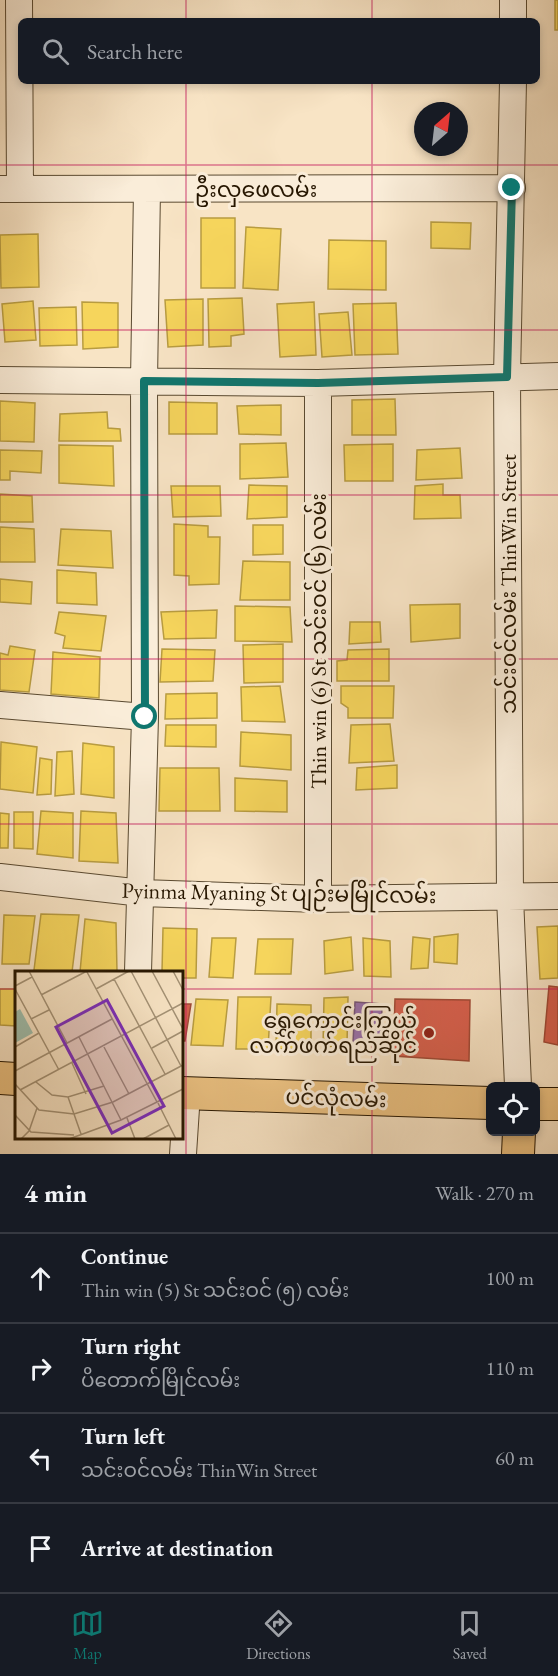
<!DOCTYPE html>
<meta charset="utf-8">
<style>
body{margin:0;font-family:"EB Garamond","Noto Sans Myanmar",serif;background:#242831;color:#f1f3f6}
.controls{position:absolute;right:18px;bottom:18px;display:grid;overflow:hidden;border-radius:9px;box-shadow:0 3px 9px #0003}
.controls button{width:54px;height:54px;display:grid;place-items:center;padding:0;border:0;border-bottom:2px solid #363941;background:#171b24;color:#f1f3f6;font:30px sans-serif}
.compass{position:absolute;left:414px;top:102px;width:54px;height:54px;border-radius:50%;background:#171b24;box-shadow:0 3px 9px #0003;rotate:28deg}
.stop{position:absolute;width:18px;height:18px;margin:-14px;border:4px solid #0f766e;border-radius:50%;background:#fff}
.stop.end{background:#0f766e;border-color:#fff;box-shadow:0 2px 6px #0008}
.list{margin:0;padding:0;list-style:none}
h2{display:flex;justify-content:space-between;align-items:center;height:78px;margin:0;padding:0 24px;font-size:26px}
h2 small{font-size:20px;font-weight:400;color:#9ea1a6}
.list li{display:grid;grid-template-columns:39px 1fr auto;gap:18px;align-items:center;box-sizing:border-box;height:90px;padding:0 24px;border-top:2px solid #363941}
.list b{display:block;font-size:22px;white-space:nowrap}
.list p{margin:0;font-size:20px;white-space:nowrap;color:#9ea1a6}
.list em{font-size:20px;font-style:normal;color:#9ea1a6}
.icon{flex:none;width:33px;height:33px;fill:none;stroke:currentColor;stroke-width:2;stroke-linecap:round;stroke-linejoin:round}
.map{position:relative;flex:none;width:558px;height:1154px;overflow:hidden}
.search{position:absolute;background:#171b24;box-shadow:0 3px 9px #0003;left:18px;right:18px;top:18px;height:66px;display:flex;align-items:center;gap:15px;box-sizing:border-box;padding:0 21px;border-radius:9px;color:#9ea1a6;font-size:22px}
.sheet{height:438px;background:#171b24}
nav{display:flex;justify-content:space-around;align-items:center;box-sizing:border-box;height:84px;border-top:2px solid #363941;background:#171b24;font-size:16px;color:#9ea1a6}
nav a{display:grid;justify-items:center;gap:3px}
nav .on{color:#0f766e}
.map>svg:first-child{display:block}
</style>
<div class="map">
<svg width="558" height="1154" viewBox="0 0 558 1154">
<rect width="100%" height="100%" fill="#f8e4c5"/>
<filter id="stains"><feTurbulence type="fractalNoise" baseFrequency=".00333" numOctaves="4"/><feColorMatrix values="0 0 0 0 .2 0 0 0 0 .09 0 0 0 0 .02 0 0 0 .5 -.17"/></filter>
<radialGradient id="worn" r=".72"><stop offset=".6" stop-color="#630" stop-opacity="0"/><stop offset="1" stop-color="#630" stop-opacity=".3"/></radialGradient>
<!-- homes -->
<path fill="#f6d55c" stroke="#b89c40" stroke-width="1.5" d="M 555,0 L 558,0 L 558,30 L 555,30 Z
M 201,218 L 235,218 L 235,288 L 201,288 Z
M 431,222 L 471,223 L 470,249 L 431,248 Z
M 246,227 L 281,229 L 278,290 L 243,288 Z
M 38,234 L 39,287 L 1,288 L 0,235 Z
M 329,240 L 386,241 L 386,290 L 328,289 Z
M 242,298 L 244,334 L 231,336 L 231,346 L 209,347 L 208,299 Z
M 203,299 L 203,345 L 168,347 L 165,300 Z
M 33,301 L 36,340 L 5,342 L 2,304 Z
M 82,302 L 118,303 L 118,347 L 83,349 Z
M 314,302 L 316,355 L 280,357 L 277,304 Z
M 396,303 L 398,354 L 355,355 L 353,304 Z
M 76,307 L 77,345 L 40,346 L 39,308 Z
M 348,312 L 352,355 L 322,357 L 319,314 Z
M 395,399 L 396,435 L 352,435 L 352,400 Z
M 0,401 L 35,403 L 34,442 L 0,441 Z
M 169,402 L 217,403 L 217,434 L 169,434 Z
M 281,405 L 281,435 L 239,434 L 237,406 Z
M 107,412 L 108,428 L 120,429 L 121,441 L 59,441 L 60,414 Z
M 286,443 L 288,477 L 240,479 L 240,444 Z
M 393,444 L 393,481 L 345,481 L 344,445 Z
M 59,445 L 113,446 L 114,486 L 59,483 Z
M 460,448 L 462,478 L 416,480 L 417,450 Z
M 0,450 L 42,451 L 41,473 L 10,471 L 10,480 L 0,480 Z
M 443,484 L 443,495 L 460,495 L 461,518 L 414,519 L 415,486 Z
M 249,485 L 287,486 L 287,517 L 247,519 Z
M 171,486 L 220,486 L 221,516 L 173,517 Z
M 0,494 L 32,496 L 33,522 L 0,522 Z
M 174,524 L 208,526 L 208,537 L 220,537 L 219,584 L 189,585 L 189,576 L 174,575 Z
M 253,525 L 283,525 L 283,554 L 253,555 Z
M 0,527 L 34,529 L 35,562 L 0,562 Z
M 61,529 L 111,531 L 113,568 L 58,565 Z
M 243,561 L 290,562 L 290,600 L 240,600 Z
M 57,570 L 96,573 L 97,605 L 57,603 Z
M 0,579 L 32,582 L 31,604 L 0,602 Z
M 460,604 L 460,638 L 411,642 L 410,605 Z
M 235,606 L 290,607 L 292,642 L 235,641 Z
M 217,610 L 216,638 L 164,639 L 161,612 Z
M 59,612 L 106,616 L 101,651 L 63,648 L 65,636 L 55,633 Z
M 350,622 L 380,622 L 381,642 L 349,644 Z
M 283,644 L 283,682 L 244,683 L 243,645 Z
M 10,646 L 35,650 L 29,692 L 0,690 L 0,653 L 8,655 Z
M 162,649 L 215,650 L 213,681 L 160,682 Z
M 389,649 L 389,681 L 337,681 L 337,661 L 347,660 L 348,650 Z
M 53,652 L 100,657 L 99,698 L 51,694 Z
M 280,686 L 285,722 L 242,721 L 241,687 Z
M 341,686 L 394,686 L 393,718 L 348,718 L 348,708 L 341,703 Z
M 217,693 L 217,718 L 165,719 L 166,694 Z
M 390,724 L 394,761 L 349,763 L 351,725 Z
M 166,725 L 216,725 L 216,747 L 165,746 Z
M 241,732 L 291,735 L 291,770 L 240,766 Z
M 1,742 L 37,747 L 33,793 L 0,789 Z
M 83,743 L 114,747 L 114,798 L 81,794 Z
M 72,751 L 74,794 L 55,796 L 57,752 Z
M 40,758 L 52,760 L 51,794 L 37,795 Z
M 397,765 L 397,788 L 356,790 L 357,768 Z
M 160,768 L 219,768 L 220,811 L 159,811 Z
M 235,778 L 287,781 L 287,812 L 235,811 Z
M 41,811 L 73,813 L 73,858 L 37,854 Z
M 81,811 L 116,813 L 118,863 L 79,861 Z
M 14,812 L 33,812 L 33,849 L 14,848 Z
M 0,813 L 9,814 L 8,848 L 0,848 Z
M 41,914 L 79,915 L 72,972 L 34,970 Z
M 4,915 L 35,916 L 29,964 L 2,964 Z
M 85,919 L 116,923 L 117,972 L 80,972 Z
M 558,926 L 558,978 L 540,979 L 537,927 Z
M 163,928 L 197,929 L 196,978 L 182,978 L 182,972 L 162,972 Z
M 458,934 L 457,964 L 434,962 L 434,937 Z
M 351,937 L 353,970 L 325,974 L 324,941 Z
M 413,937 L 430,939 L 428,968 L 411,969 Z
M 212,938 L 236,938 L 233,978 L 209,977 Z
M 363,938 L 390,941 L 391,977 L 364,976 Z
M 258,939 L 293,939 L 291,974 L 255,974 Z
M 0,989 L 16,989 L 16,1026 L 0,1025 Z
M 238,997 L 271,997 L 268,1049 L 236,1049 Z
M 348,997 L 347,1045 L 323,1047 L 324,998 Z
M 196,999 L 228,1000 L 223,1046 L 191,1045 Z
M 277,1004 L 311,1005 L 311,1049 L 276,1049 Z"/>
<!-- shops -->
<path fill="#d6604d" stroke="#a14a36" stroke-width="1.5" d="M 549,986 L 558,987 L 558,1045 L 544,1042 Z
M 395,999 L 470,1000 L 469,1061 L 393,1056 Z
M 182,1004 L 191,1004 L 185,1041 L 182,1041 Z"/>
<!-- offices -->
<path fill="#9970ab" stroke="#765578" stroke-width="1.5" d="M 355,1002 L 382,1004 L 381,1043 L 353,1043 Z"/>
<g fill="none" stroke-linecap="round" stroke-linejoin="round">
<!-- minor casing -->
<g stroke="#5a4a31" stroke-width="28">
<path id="minor" d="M 19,0 L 20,189
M 513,21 L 513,0
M 513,81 L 507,377 L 510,897 L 518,1086
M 0,189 L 512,188
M 0,380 L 318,383 L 558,376
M 0,705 L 145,717
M 0,877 L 142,893 L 318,899 L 558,896
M 318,899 L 318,383
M 138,972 L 145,717 L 144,382 L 147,189
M 183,1154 L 187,1093"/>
</g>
<!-- major casing -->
<g stroke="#261600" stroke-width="34">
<path id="major" d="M 0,1078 L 16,1079
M 182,1093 L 490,1103
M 536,1104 L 558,1104
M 518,1154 L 519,1132"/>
</g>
<!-- minor -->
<use href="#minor" stroke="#faedd9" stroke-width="26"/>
<!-- major -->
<use href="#major" stroke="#ecc282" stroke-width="32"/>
</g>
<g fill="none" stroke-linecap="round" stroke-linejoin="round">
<!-- route -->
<path stroke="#0f766e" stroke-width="8" d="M 145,717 L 144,381 L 318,383 L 507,377 L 512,188"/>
</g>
<!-- grid -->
<path fill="none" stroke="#c2185b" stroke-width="1.5" stroke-opacity="0.55" d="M 186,0 L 186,21M 372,0 L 372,21M 186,81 L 186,1154M 372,81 L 372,1154M 0,165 L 558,165M 0,330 L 558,330M 0,495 L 558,495M 0,659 L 558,659M 0,824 L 558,824M 0,989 L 16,989M 182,989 L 558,989"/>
<!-- markers -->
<circle fill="#8f2418" stroke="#faedd9" stroke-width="2" cx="429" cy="1033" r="6"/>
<g text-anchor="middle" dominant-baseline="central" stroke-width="6" stroke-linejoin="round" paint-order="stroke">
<!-- street labels -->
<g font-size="22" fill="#261600" stroke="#faedd9">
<text x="256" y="189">ဦးလှဖေလမ်း</text>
<text transform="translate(508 584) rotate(-90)">သင်းဝင်လမ်း ThinWin Street</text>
<text transform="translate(318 641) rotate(-90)">Thin win (6) St သင်းဝင် (၆) လမ်း</text>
<text transform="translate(279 893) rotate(1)">Pyinma Myaning St ပျဉ်းမမြိုင်လမ်း</text>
<text transform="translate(336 1098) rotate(2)">ပင်လုံလမ်း</text>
</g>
<!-- poi labels -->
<g font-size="22" fill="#261600" stroke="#faedd9" text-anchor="end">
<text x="417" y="1020">ရွှေကောင်းကြွယ်<tspan x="417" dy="25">လက်ဖက်ရည်ဆိုင်</tspan></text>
</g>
</g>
<!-- overview -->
<g transform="translate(15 971)">
<rect width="168" height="168" fill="#f8e4c5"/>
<path d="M 5,38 L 18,62 L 0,72 L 0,41 Z" fill="#9fbfae"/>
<path fill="none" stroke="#a49276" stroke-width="1.5" d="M 14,0 L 52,72M 116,0 L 166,95M 137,0 L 168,58M 158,0 L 168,19M 72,1 L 142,131M 99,8 L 150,103M 0,15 L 17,6M 0,18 L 44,99M 81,18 L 114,0M 26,24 L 72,0M 16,48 L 34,39M 64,66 L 106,149M 0,76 L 24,62M 89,76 L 114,123M 137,77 L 168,60M 57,92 L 71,123M 0,100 L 97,48M 21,111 L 37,124 L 53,126 L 89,115M 0,113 L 24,139 L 59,143 L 98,131 L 168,94M 5,119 L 168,32M 53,126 L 66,163M 143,132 L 161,168M 0,144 L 16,161 L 59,164M 112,147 L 120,168M 6,168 L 14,160 L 22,137M 54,168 L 106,149 L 168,118M 128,168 L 154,154"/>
<path fill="#7b2cbf" fill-opacity="0.15" stroke="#7b2cbf" stroke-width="3" d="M 92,29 L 149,135 L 97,162 L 41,56 Z"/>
<rect width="168" height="168" fill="none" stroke="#261600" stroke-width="3"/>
</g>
<rect width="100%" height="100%" filter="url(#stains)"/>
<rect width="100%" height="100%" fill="url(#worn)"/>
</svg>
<div class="controls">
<button><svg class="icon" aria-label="locate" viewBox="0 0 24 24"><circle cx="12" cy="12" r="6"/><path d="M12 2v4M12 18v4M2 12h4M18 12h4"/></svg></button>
</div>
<svg class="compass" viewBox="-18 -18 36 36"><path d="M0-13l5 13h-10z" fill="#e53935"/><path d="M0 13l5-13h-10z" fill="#9ea1a6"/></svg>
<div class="stop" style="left:145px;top:717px"></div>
<div class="stop end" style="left:512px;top:188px"></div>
<div class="search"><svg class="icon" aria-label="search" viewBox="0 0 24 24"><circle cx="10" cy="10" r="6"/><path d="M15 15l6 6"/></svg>Search here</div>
</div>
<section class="sheet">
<h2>4 min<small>Walk · 270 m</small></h2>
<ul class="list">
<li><svg class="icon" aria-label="ahead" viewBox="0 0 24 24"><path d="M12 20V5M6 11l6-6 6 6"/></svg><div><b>Continue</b><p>Thin win (5) St သင်းဝင် (၅) လမ်း</p></div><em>100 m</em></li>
<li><svg class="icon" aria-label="right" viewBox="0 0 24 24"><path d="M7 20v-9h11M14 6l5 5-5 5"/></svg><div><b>Turn right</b><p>ပိတောက်မြိုင်လမ်း</p></div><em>110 m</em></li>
<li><svg class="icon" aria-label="left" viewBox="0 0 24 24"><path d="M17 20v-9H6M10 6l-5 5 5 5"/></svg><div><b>Turn left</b><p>သင်းဝင်လမ်း ThinWin Street</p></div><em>60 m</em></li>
<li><svg class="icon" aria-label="arrive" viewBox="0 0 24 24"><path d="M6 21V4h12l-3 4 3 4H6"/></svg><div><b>Arrive at destination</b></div></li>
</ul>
</section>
<nav>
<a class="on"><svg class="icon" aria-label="map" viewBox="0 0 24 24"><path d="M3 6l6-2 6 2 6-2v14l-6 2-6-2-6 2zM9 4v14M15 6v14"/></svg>Map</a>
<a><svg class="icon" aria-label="directions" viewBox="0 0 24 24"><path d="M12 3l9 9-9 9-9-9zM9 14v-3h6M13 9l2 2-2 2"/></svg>Directions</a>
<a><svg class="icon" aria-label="saved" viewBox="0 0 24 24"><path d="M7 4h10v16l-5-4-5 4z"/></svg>Saved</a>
</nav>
